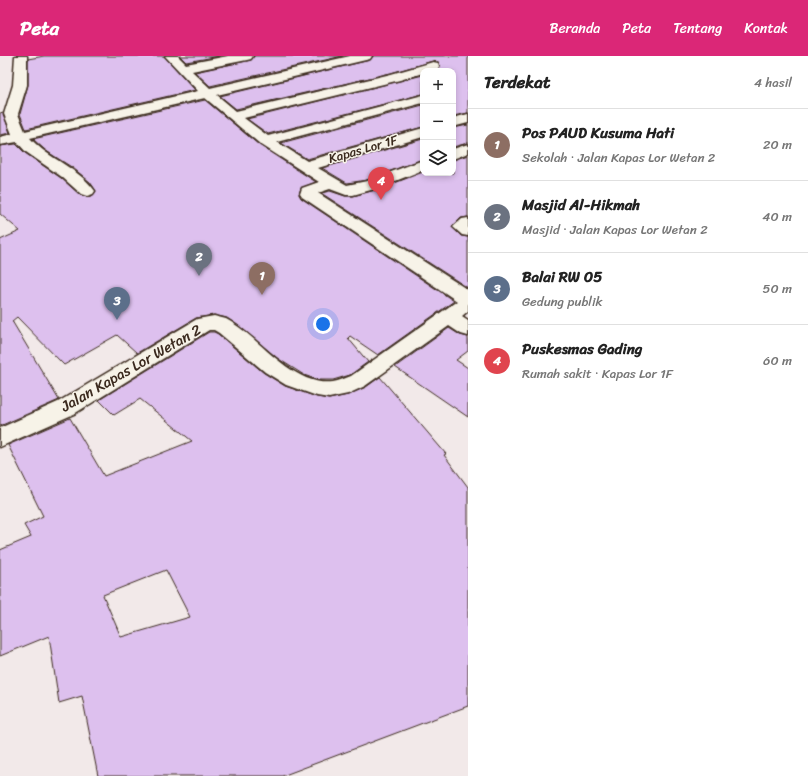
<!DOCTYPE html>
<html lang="id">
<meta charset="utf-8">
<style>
body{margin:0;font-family:Sriracha,sans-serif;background:#f6f6f6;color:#222}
.controls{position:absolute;right:12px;top:12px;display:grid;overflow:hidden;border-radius:8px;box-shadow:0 2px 6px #0003}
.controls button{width:36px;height:36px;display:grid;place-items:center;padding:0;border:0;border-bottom:1px solid #e0e0e0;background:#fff;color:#222;font:20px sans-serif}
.you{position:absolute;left:323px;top:268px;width:14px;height:14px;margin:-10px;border:3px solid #fff;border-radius:50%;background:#1a73e8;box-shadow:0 0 0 6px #1a73e833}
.badge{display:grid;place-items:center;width:26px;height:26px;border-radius:50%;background:#db2777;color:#fff;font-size:13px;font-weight:700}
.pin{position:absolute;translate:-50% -33px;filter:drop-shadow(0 1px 2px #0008)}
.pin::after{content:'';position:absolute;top:21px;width:14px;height:12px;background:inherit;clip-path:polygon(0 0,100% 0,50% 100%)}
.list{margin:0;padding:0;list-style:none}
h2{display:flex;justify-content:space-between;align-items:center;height:52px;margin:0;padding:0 16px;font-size:17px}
h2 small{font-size:13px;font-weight:400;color:#767676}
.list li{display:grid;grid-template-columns:26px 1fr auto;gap:12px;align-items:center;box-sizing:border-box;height:72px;padding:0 16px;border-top:1px solid #e0e0e0}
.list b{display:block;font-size:15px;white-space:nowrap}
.list p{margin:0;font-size:13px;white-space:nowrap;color:#767676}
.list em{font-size:13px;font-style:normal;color:#767676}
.icon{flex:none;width:22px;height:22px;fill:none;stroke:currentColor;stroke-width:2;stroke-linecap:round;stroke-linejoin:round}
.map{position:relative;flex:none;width:468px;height:720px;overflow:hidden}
header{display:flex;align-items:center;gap:24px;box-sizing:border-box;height:56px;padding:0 20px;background:#db2777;color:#fff}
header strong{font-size:19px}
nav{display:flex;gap:22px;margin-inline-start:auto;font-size:14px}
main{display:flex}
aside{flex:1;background:#fff}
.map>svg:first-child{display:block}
</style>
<header>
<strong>Peta</strong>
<nav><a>Beranda</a><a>Peta</a><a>Tentang</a><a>Kontak</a></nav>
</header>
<main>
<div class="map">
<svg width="468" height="720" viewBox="0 0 468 720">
<rect width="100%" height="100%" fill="#f2e9e9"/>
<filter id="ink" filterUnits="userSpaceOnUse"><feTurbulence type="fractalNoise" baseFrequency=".025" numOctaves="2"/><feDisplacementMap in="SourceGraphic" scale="8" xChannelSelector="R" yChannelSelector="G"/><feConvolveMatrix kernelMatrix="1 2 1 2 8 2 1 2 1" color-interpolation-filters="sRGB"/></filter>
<g filter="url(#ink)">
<!-- building -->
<path fill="#ddc0ee" stroke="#3b2a1e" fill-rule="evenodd" d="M 44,0 L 164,0 L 195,34 L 26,73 L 20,58 L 28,29 L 28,3 Z
M 180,0 L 220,0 L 186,6 Z
M 254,0 L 343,0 L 210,30 L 195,16 L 251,4 Z
M 373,0 L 468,0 L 468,57 L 453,60 L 453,15 L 434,15 L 439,13 L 440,10 L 438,6 L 433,5 L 391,17 L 236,53 L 220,40 L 370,4 Z
M 423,19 L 423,38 L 268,78 L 247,63 Z
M 205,44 L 259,89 L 316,126 L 301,132 L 299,138 L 301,142 L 454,245 L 378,299 L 350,280 L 348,282 L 368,306 L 350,319 L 333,324 L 318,324 L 304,319 L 277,302 L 239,270 L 227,262 L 214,259 L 196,262 L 137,297 L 117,279 L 64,309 L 17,261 L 12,265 L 59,344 L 0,370 L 0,184 L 20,175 L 0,158 L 0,90 L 16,88 L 25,97 L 61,122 L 80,139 L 87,141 L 93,139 L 96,135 L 90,126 L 73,112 L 46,95 L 33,83 Z
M 423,49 L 423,71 L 307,103 L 281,87 Z
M 3,56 L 10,77 L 0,79 L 0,57 Z
M 468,69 L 468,87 L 453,91 L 453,72 Z
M 423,83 L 423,103 L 367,124 L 347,127 L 322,112 Z
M 468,99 L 468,161 L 461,162 L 452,171 L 461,180 L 468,181 L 468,232 L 321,137 L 330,135 L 345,140 L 353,140 L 379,133 L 423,116 L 423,117 L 453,117 L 453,104 Z
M 449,272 L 460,279 L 468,281 L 468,295 L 456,304 L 468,312 L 468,361 L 395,311 Z
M 209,276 L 214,276 L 218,278 L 264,317 L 285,330 L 317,341 L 329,343 L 348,339 L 366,331 L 380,321 L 446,398 L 444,399 L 468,431 L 468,650 L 282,720 L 98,720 L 82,640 L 59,647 L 49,580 L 0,600 L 0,494 L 31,481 L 24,469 L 43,460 L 8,389 L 70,362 L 104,420 L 192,385 L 140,343 L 114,359 L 99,344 ZM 166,514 L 190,561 L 121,581 L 103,539 Z"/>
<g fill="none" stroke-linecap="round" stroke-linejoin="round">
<!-- street casing -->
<g stroke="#3b2a1e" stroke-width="3">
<path id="street" d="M 15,0 L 27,0 L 27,29 L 18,58 L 25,75 L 198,35 L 165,0 L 178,0 L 186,8 L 228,0 L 253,0 L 251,3 L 247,4 L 192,15 L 210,32 L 350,0 L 372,0 L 370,3 L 217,39 L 236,55 L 391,18 L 433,6 L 438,7 L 439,10 L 438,13 L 423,15 L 423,17 L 400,24 L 244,62 L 268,80 L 423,39 L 423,47 L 277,86 L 307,105 L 423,72 L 423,81 L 318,112 L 347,129 L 367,125 L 423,104 L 423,114 L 378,132 L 353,139 L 346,139 L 330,133 L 318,137 L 468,234 L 468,255 L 462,260 L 468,264 L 468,280 L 461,278 L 449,270 L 365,330 L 348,338 L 329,342 L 317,340 L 286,329 L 265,316 L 219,277 L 214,274 L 209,274 L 74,358 L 0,391 L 0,372 L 58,346 L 197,263 L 214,260 L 226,263 C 259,280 292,331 333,326 C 339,325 345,322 351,320 L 457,245 L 302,141 L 300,138 L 302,132 L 319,126 L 260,88 L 205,42 L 30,82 C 48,103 79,112 95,135 L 93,138 L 87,140 L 81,138 L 62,121 L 26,96 L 17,86 L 0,89 L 0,81 L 12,78 L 4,58 L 13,29 Z
M 468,58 L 468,67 L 453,71 L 453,62 Z
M 468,88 L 468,97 L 453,103 L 453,93 Z
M 468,162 L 468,180 L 462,179 L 453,171 L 462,163 Z"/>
</g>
<!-- street -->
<use href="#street" fill="#f7f3e8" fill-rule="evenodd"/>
</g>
</g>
<g text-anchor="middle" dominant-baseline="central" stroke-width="3" stroke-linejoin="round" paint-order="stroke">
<!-- far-street labels -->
<g font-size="13" fill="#3b2a1e" stroke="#f7f3e8">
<text transform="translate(363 93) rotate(-16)">Kapas Lor 1F</text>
</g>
<!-- street labels -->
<g font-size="15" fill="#3b2a1e" stroke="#f7f3e8">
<text transform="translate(131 312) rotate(-30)">Jalan Kapas Lor Wetan 2</text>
</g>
</g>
</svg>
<div class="controls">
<button>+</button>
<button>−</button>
<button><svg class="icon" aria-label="layers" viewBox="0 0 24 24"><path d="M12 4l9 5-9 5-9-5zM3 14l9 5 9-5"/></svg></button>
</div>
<div class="you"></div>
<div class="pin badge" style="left:262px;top:239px;background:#8d6e63">1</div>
<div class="pin badge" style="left:199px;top:220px;background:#6b7280">2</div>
<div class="pin badge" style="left:117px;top:264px;background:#5c6f8a">3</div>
<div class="pin badge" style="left:381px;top:144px;background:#e0444e">4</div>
</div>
<aside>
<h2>Terdekat<small>4 hasil</small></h2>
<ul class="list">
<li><span class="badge" style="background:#8d6e63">1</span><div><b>Pos PAUD Kusuma Hati</b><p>Sekolah · Jalan Kapas Lor Wetan 2</p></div><em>20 m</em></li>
<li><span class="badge" style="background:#6b7280">2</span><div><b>Masjid Al-Hikmah</b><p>Masjid · Jalan Kapas Lor Wetan 2</p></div><em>40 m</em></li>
<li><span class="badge" style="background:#5c6f8a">3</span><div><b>Balai RW 05</b><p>Gedung publik</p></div><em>50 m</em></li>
<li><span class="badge" style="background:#e0444e">4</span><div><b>Puskesmas Gading</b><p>Rumah sakit · Kapas Lor 1F</p></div><em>60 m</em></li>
</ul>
</aside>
</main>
